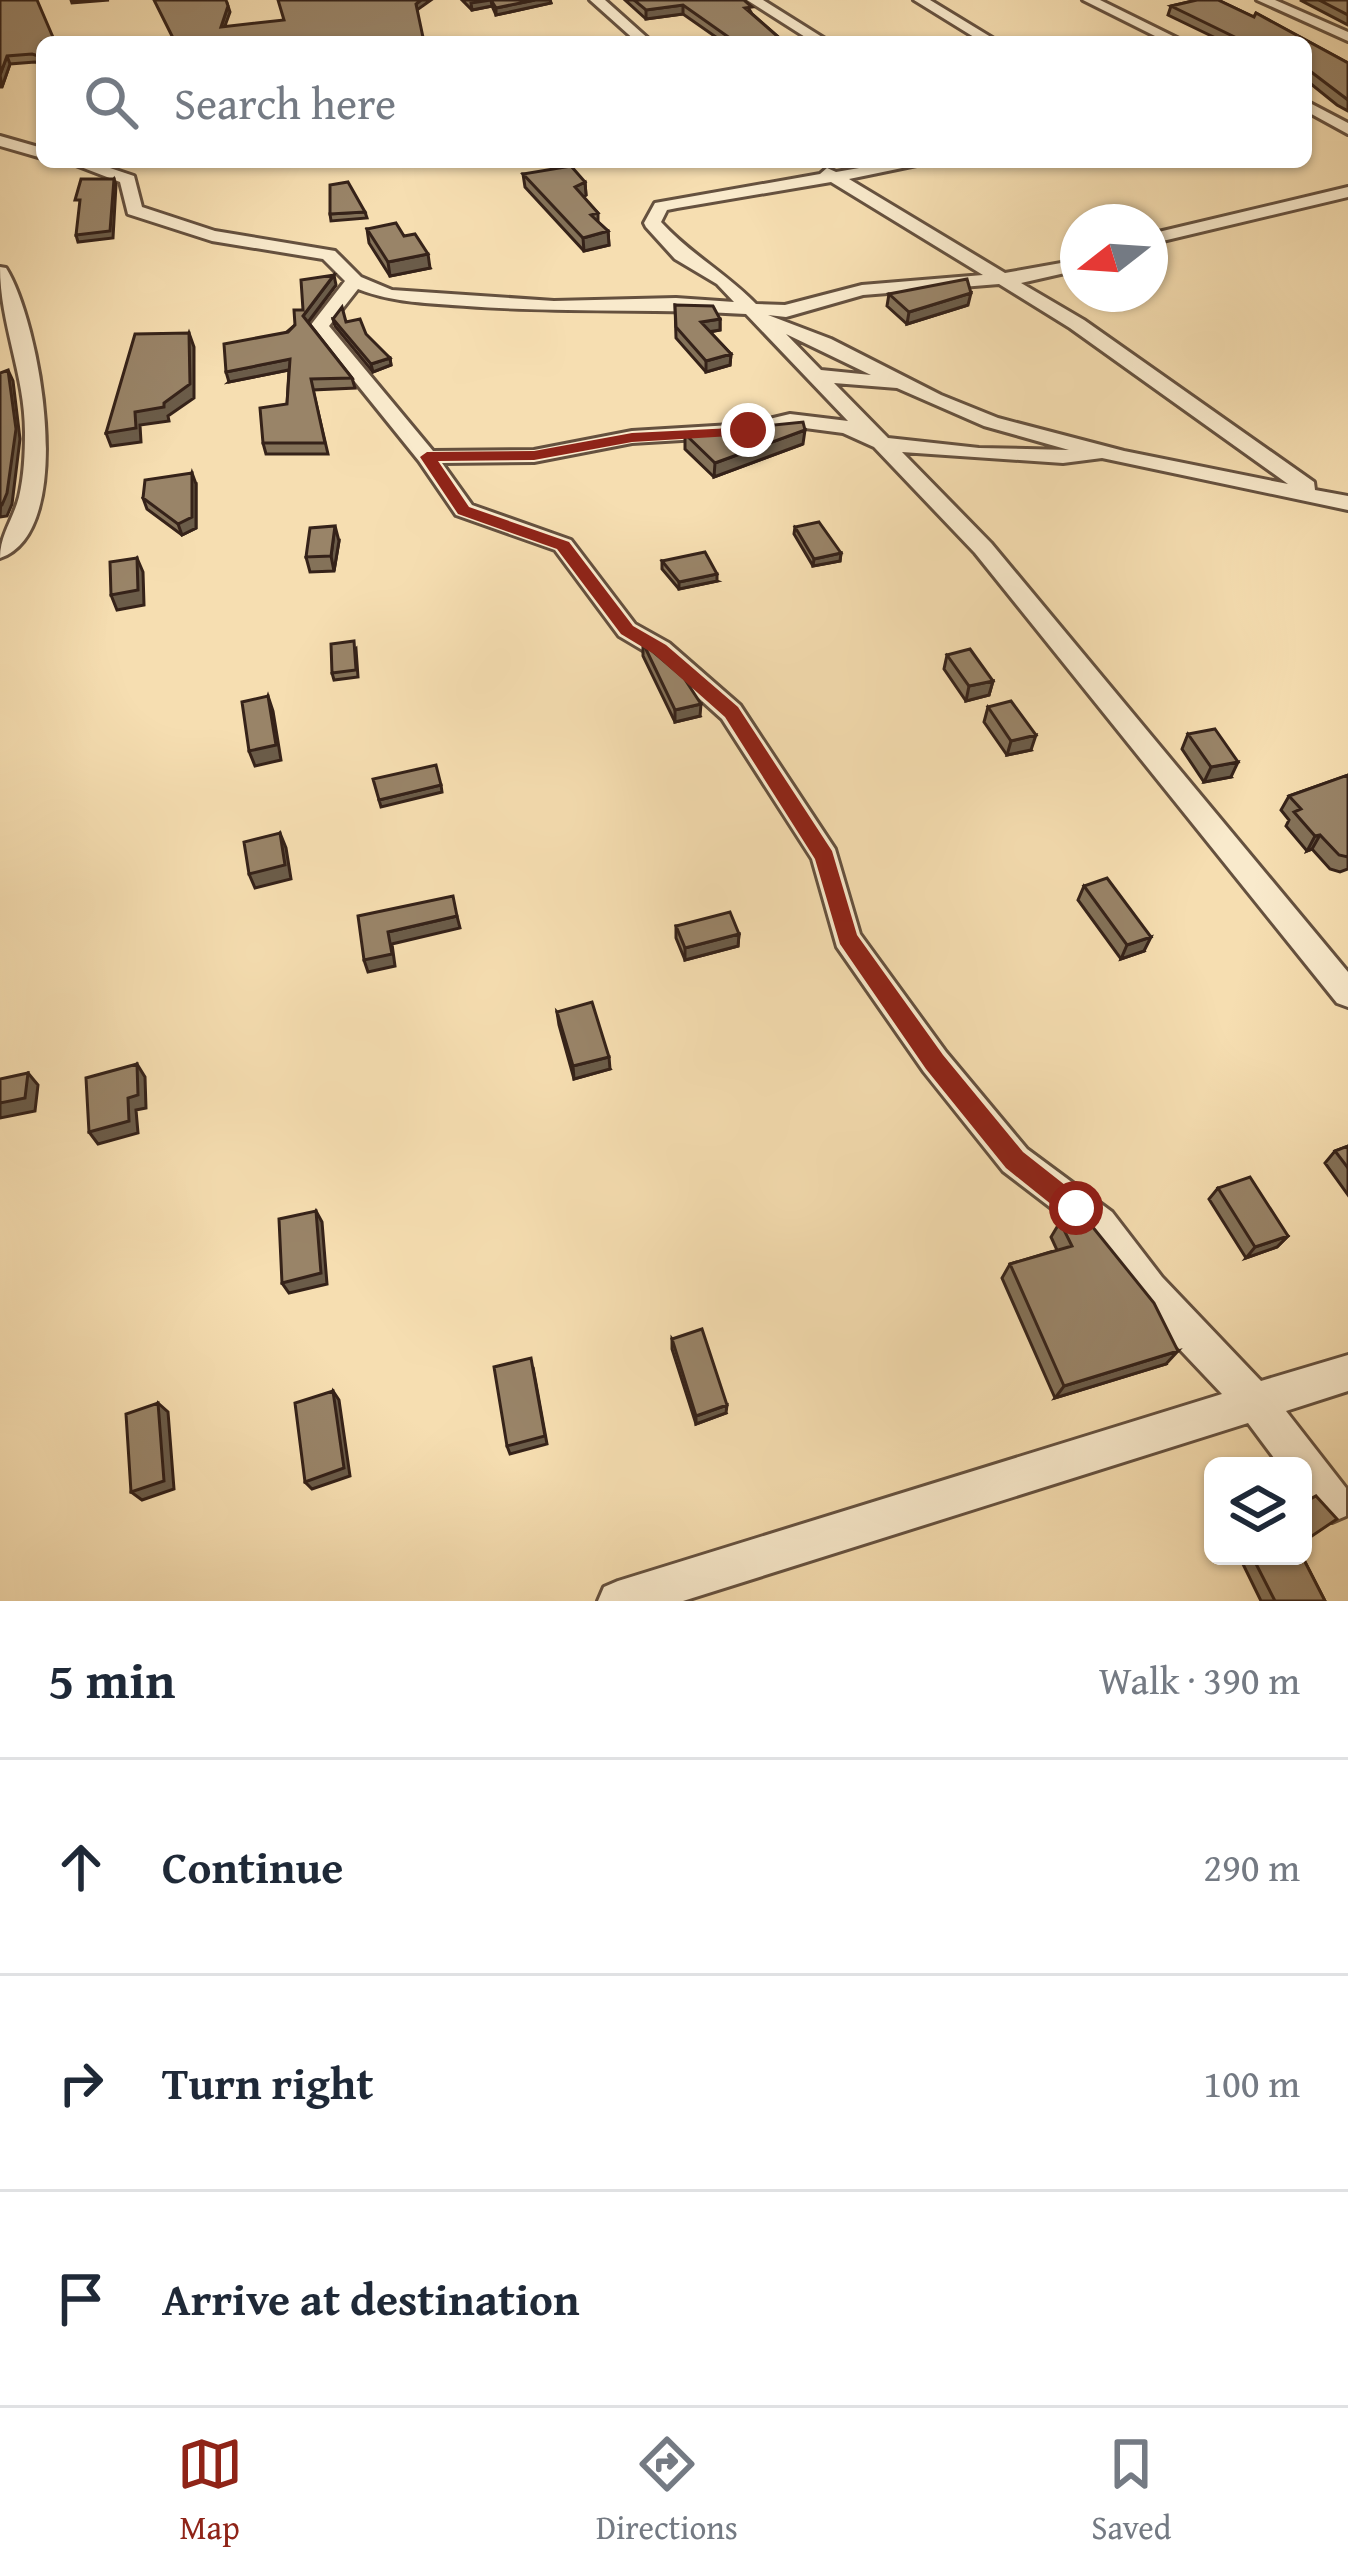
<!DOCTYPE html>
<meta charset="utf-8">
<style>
body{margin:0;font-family:"Gentium Book Plus",serif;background:#f2f2f3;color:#1f2937}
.controls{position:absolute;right:36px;bottom:36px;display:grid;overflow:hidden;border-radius:18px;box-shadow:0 3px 9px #0004}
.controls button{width:108px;height:108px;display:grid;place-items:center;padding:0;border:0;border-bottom:3px solid #e0e1e3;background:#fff;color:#1f2937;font:60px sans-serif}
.compass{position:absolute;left:1060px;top:204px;width:108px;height:108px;border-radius:50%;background:#fff;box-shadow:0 3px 9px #0004;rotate:253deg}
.stop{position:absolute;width:36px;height:36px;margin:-27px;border:9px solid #8f2418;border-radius:50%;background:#fff}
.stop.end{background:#8f2418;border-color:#fff;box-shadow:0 3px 12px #0008}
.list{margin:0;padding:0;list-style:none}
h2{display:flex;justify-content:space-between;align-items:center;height:156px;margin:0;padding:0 48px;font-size:51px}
h2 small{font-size:39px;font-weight:400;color:#747a83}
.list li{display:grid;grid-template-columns:78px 1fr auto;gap:36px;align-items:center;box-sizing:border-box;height:216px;padding:0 48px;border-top:3px solid #e0e1e3}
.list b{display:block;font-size:45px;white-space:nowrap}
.list em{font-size:39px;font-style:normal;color:#747a83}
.icon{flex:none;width:66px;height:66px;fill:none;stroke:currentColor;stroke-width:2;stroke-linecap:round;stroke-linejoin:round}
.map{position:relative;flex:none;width:1348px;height:1601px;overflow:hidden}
.search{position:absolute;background:#fff;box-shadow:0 3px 9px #0004;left:36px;right:36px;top:36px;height:132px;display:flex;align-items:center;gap:30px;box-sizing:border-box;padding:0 42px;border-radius:18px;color:#747a83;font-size:45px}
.sheet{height:804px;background:#fff}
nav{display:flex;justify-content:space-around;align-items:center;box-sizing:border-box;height:168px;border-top:3px solid #e0e1e3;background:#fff;font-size:33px;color:#747a83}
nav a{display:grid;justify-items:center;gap:6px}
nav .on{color:#8f2418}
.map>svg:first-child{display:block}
</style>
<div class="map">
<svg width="1348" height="1601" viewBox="0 0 1348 1601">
<rect width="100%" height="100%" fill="#f6deb1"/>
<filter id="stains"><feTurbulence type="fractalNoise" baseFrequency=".00167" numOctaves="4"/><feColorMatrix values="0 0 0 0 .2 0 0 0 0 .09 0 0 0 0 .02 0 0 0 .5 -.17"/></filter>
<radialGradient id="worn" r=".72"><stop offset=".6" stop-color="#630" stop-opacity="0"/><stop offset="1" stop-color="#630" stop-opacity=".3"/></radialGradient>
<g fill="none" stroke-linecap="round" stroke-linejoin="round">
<!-- minor casing -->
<g stroke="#65513f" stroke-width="6">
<path id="minor" d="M 590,0 L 605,0 L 652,42 L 637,42 Z
M 747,0 L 763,0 L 830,42 L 813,42 Z
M 914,0 L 930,0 L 999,42 L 982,42 Z
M 1083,0 L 1100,0 L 1185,42 L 1167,42 Z
M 1257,0 L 1275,0 L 1348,32 L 1348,41 Z
M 1306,101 L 1348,123 L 1348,134 L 1306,111 Z
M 0,136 L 42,148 L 42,158 L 0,146 Z
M 68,162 L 92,162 L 134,176 L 142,207 L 215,231 L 335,251 L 361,277 L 392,290 L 554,301 L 676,298 L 734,302 L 717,284 L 675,259 L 646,227 L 644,223 L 655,203 L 820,174 L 827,168 L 836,172 L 894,162 L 931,162 L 849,179 L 1005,273 L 1078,260 L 1078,270 L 1021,283 L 1084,320 L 1314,482 L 1315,490 L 1348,496 L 1348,510 L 1102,458 L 1063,463 L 902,452 L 991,543 L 1348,972 L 1348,1007 L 1337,1003 L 975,553 L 874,447 L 843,433 L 790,426 L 748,436 L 632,443 L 534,462 L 442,463 L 472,505 L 571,540 L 635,624 L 669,643 L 740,705 L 835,849 L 860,934 L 946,1052 L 1027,1149 L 1112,1212 L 1162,1277 L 1261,1381 L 1348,1355 L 1348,1391 L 1286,1411 L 1346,1488 L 1346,1516 L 1332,1522 C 1305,1510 1303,1493 1303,1466 L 1280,1466 L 1248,1423 L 683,1601 L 598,1601 L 604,1587 L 618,1581 L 1222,1394 L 1136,1303 L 1088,1236 L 1003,1171 L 924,1072 L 837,947 L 812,859 L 722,719 L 651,655 L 619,636 L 555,550 L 456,515 L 419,461 L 310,326 L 345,281 L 323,259 L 212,241 L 128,214 L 120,182 ZM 831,182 L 983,275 L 862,285 L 785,305 L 756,304 C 726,273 690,254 661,222 L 667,210 L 677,208 ZM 999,284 L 1070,328 L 1288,484 L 1124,451 L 998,418 L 941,395 L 831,339 L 768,315 L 786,317 L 863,295 ZM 358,289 C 394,303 429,303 467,306 C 560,313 653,308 746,314 L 848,421 L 790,414 L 748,424 L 632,431 L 534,450 L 433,451 L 329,326 ZM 786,334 L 871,375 L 821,370 ZM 834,383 L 897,388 L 984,426 L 1069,450 L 979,448 L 888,438 Z
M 1348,187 L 1348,197 L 1150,244 L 1150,234 Z
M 0,267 L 6,268 C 39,320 79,531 0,558 C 0,535 13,520 19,497 C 24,476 25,454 25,432 C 25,375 0,324 0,267 Z"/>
</g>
<!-- minor -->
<use href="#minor" fill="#f9eacc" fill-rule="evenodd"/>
</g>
<!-- wall -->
<path fill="#847259" stroke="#352219" stroke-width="3" d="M 0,0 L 42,42 L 42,64 L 35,62 L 10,64 L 2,87 L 0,87 Z
M 71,0 L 109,0 L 72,3 Z
M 462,0 L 550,0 L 551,3 L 496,15 L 492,6 L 472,10 Z
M 625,0 L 744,0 L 752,14 L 784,42 L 723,42 L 683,14 L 646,19 Z
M 1197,0 L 1218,0 L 1254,17 L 1256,13 L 1348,63 L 1348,111 L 1337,105 L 1306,80 L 1306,42 L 1224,42 L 1168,15 L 1171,6 Z
M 1300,0 L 1348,0 L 1348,25 Z
M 523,174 L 585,182 L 586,195 L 583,197 L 598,213 L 598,222 L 608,231 L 609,245 L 584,251 L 525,187 Z
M 365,212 L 367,218 L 331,221 L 330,214 Z
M 367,229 L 404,236 L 430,268 L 390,276 L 369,243 Z
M 336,285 L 308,322 L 352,378 L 355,388 L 313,390 L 328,454 L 266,454 L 263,443 L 287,404 L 289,370 L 229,382 L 295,325 L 303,310 Z
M 889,294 L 968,305 L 907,324 L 887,306 Z
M 675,305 L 720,319 L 720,330 L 710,332 L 731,354 L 730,365 L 706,372 L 676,338 Z
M 333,319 L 346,322 L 390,358 L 391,365 L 373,372 L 335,326 Z
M 685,434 L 803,444 L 714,477 L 685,449 Z
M 196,484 L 196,528 L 182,535 L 147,509 L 143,498 Z
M 795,527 L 841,553 L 840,561 L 813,566 L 794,534 Z
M 339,541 L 334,571 L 310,572 L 306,557 Z
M 662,561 L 717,581 L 679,589 L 662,569 Z
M 643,643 L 700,716 L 675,722 L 643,656 Z
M 356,649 L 358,677 L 334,680 L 332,673 Z
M 947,655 L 993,681 L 989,695 L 966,701 L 944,669 Z
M 988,707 L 1031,750 L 1007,755 L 984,722 Z
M 1188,734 L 1231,777 L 1204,782 L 1182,749 Z
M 1348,775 L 1348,869 L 1340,872 L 1330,869 L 1312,849 L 1307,851 L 1286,826 L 1289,820 L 1281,810 L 1289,796 Z
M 1084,886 L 1144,951 L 1121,959 L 1078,900 Z
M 676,926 L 739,934 L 738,946 L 685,960 L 676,938 Z
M 557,1012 L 610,1069 L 574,1079 L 559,1025 Z
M 1348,1146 L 1348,1195 L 1325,1163 L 1335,1151 Z
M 1218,1188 L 1288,1236 L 1277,1247 L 1246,1258 L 1209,1199 Z
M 1060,1222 L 1166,1364 L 1055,1398 L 1002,1278 L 1010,1264 L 1057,1250 L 1051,1237 Z
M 672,1339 L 726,1413 L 696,1424 L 672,1349 Z
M 1239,1556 L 1302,1556 L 1325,1601 L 1261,1601 Z"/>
<!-- shaded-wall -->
<path fill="#6b5c49" stroke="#352219" stroke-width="3" d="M 421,0 L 431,0 L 417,10 L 416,4 Z
M 491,0 L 492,6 L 472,10 L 471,3 Z
M 535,0 L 550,0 L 551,3 L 496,15 L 496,8 Z
M 683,5 L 683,14 L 646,19 L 646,10 Z
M 228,6 L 230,12 L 222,34 L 221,27 Z
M 7,56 L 10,64 L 2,87 L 0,75 Z
M 114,179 L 116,185 L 113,238 L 78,242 L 76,235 Z
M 585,182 L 586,195 L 576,200 L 575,187 Z
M 608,231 L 609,245 L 584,251 L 583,238 Z
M 428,254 L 430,268 L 390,276 L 388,262 Z
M 334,275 L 336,285 L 305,326 L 303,316 Z
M 971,293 L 968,305 L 907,324 L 909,312 Z
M 720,319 L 720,330 L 701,333 L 701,322 Z
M 189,333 L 194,347 L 194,398 L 168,416 L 169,421 L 140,425 L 141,442 L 111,446 L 106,433 L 135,412 L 164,403 Z
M 731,354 L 730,365 L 706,372 L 706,361 Z
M 390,358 L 391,365 L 373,372 L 371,364 Z
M 290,359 L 293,369 L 229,382 L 226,372 Z
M 8,370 L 13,381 L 20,439 L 12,504 L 7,516 L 0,517 Z
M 805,430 L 803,444 L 714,477 L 715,463 Z
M 192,473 L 196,484 L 196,528 L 182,535 L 178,524 Z
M 335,526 L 339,541 L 334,571 L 331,556 Z
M 841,553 L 840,561 L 813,566 L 814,559 Z
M 137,558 L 143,572 L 144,605 L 117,610 L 111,595 Z
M 717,574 L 717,581 L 679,589 L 679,582 Z
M 993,681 L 989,695 L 966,701 L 969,686 Z
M 268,696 L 273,711 L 281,760 L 255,766 L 249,751 Z
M 701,704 L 700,716 L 675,722 L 675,710 Z
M 1036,735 L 1031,750 L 1007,755 L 1011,741 Z
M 1238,762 L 1231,777 L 1204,782 L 1211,767 Z
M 441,785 L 442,792 L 381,807 L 379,800 Z
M 280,833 L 286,848 L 291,879 L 255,888 L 249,874 Z
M 1320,835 L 1312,849 L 1307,851 L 1315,836 Z
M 457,916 L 460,928 L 392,944 L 395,966 L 368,972 L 364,960 L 388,932 Z
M 739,934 L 738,946 L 685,960 L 685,948 Z
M 1151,937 L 1144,951 L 1121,959 L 1127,945 Z
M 609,1057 L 610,1069 L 574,1079 L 573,1066 Z
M 137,1064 L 145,1077 L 146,1108 L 136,1110 L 138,1133 L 98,1144 L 89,1132 Z
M 28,1073 L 38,1085 L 35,1111 L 0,1118 L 0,1103 Z
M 316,1211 L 322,1222 L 327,1284 L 289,1293 L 282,1283 Z
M 1288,1236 L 1277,1247 L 1246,1258 L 1255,1247 Z
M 1178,1351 L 1166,1364 L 1055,1398 L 1064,1386 Z
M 533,1367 L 547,1444 L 510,1454 L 507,1446 Z
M 333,1391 L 339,1400 L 350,1476 L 312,1489 L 305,1482 Z
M 158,1403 L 168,1412 L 174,1489 L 142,1500 L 131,1492 Z
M 727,1405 L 726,1413 L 696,1424 L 696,1416 Z"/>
<!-- building -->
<path fill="#998468" stroke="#352219" stroke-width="3" d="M 0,0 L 37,0 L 55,42 L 42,42 L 42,57 L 32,54 L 7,56 L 0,75 Z
M 154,0 L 226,0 L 228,6 L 221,27 L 284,20 L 278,0 L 421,0 L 416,4 L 424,42 L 137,42 L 174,40 Z
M 491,0 L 535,0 L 496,8 Z
M 634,0 L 744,0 L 752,7 L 745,8 L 784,42 L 729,42 L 734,41 L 683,5 L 646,10 Z
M 1197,0 L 1218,0 L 1254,17 L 1256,13 L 1348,63 L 1348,100 L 1306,68 L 1306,42 L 1245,42 L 1171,6 Z
M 1319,0 L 1348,0 L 1348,15 Z
M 571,166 L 585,182 L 575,187 L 598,213 L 591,215 L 608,231 L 583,238 L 523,174 Z
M 81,179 L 114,179 L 110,231 L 76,235 L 80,200 L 75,200 Z
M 348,182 L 365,212 L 330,214 L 330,185 Z
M 396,223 L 404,236 L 415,234 L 428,254 L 388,262 L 367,229 Z
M 334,275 L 303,316 L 352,378 L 311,379 L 325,443 L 263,443 L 260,408 L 287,404 L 290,359 L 226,372 L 224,344 L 288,332 L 295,325 L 294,310 L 303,310 L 301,280 Z
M 967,279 L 971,293 L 909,312 L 889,294 Z
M 675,305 L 713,306 L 720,319 L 701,322 L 731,354 L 706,361 L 676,327 Z
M 342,307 L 346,322 L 360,319 L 366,334 L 390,358 L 371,364 L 333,319 Z
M 189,333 L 190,384 L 164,403 L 164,407 L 135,412 L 136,428 L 106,433 L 135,334 Z
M 8,370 L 16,429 L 7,493 L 2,505 L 0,506 L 0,373 Z
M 803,422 L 805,430 L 715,463 L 685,434 Z
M 192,473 L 192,517 L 178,524 L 143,498 L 145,480 Z
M 819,522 L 841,553 L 814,559 L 795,527 Z
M 335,526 L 331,556 L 306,557 L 310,528 Z
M 705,552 L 717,574 L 679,582 L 662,561 Z
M 137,558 L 138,590 L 111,595 L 110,562 Z
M 354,641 L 356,670 L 332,673 L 331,644 Z
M 643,643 L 684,678 L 701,704 L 675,710 Z
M 970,649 L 993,681 L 969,686 L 947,655 Z
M 268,696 L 276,745 L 249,751 L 242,702 Z
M 1011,701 L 1036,735 L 1011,741 L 988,707 Z
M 1215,729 L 1238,762 L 1211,767 L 1188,734 Z
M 436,765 L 441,785 L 379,800 L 373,779 Z
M 1348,775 L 1348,857 L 1339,855 L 1320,835 L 1315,836 L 1294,812 L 1301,809 L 1289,796 Z
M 280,833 L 285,865 L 249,874 L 244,842 Z
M 1107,878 L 1151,937 L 1127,945 L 1084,886 Z
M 453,896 L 457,916 L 388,932 L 392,954 L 364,960 L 358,916 Z
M 730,912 L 739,934 L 685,948 L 676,926 Z
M 592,1002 L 609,1057 L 573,1066 L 557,1012 Z
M 137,1064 L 138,1095 L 128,1098 L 129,1121 L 89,1132 L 86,1078 Z
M 28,1073 L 25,1098 L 0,1103 L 0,1079 Z
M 1348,1146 L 1348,1168 L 1335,1151 Z
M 1250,1177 L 1288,1236 L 1255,1247 L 1218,1188 Z
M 316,1211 L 321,1273 L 282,1283 L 279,1219 Z
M 1083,1215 L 1154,1303 L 1178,1351 L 1064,1386 L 1010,1264 L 1072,1246 L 1060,1222 Z
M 702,1329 L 727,1405 L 696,1416 L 672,1339 Z
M 531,1358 L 545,1436 L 507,1446 L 494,1367 Z
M 333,1391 L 344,1468 L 305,1482 L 295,1403 Z
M 158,1403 L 164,1481 L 131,1492 L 126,1414 Z
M 1316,1496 L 1337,1519 L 1303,1542 L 1303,1503 Z
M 1252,1556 L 1302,1556 L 1325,1601 L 1275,1601 Z"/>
<!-- route -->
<path fill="#8f2418" d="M 753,427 L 748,435 L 632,442 L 534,460 L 438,461 L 469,507 L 569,542 L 633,626 L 666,645 L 738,707 L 832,851 L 857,935 L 943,1055 L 1023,1152 L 1084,1200 L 1088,1208 L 1084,1217 L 1067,1217 L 1006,1168 L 926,1069 L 840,944 L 815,859 L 725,717 L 654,654 L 621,634 L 557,549 L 458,514 L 420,457 L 427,452 L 534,451 L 632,433 Z"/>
<rect width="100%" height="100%" filter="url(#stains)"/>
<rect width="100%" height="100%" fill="url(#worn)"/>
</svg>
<div class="controls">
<button><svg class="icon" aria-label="layers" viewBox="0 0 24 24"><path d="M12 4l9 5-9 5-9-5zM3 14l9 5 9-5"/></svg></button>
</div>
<svg class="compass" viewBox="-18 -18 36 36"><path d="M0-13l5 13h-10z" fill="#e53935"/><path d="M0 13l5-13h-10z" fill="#747a83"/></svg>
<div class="stop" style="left:1076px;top:1208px"></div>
<div class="stop end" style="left:748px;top:430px"></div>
<div class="search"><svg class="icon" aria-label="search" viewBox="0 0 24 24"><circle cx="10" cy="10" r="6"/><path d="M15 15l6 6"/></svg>Search here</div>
</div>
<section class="sheet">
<h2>5 min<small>Walk · 390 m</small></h2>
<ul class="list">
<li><svg class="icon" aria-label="ahead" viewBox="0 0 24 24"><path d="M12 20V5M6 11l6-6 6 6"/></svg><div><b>Continue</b></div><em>290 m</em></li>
<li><svg class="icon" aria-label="right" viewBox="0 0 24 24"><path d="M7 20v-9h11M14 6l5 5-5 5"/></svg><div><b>Turn right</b></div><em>100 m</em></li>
<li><svg class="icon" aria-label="arrive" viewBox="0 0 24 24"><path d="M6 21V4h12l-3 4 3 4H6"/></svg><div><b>Arrive at destination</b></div></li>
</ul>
</section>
<nav>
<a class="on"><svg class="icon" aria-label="map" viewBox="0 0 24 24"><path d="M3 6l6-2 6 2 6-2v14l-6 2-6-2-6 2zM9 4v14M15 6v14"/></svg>Map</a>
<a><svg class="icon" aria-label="directions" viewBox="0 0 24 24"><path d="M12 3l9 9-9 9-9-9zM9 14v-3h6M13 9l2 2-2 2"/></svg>Directions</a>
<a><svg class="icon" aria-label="saved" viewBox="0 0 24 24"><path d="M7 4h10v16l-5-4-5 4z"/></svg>Saved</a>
</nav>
